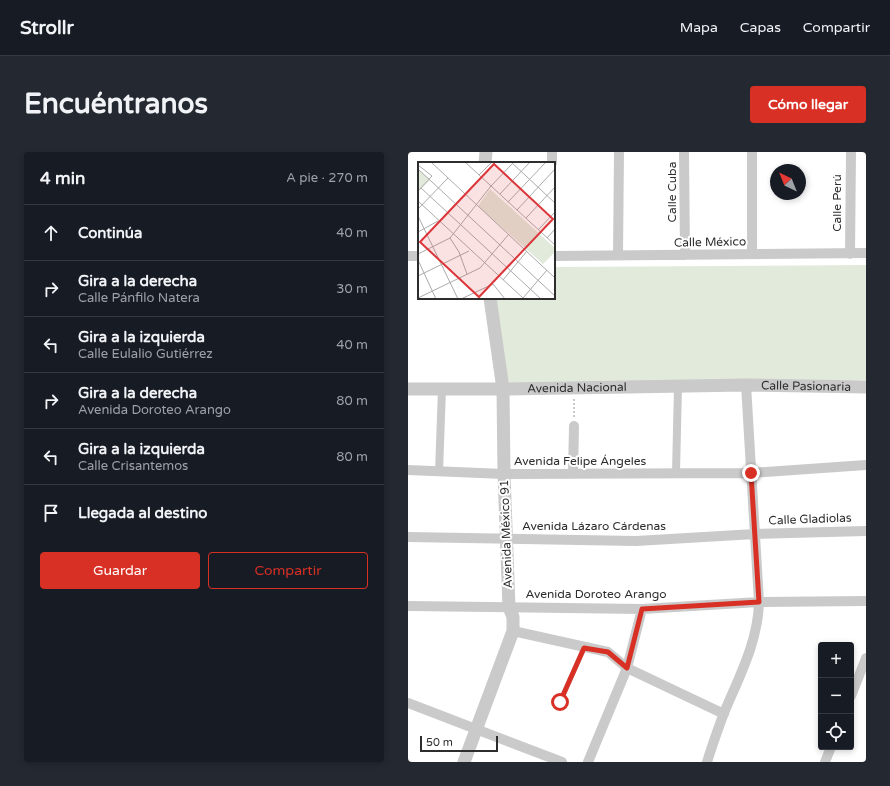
<!DOCTYPE html>
<html lang="es">
<meta charset="utf-8">
<style>
body{margin:0;font-family:"Varela Round",sans-serif;background:#242831;color:#f1f3f6}
.controls{position:absolute;right:12px;bottom:12px;display:grid;overflow:hidden;border-radius:4px;box-shadow:0 2px 6px #0003}
.controls button{width:36px;height:36px;display:grid;place-items:center;padding:0;border:0;border-bottom:1px solid #363941;background:#171b24;color:#f1f3f6;font:20px sans-serif}
.compass{position:absolute;left:362px;top:12px;width:36px;height:36px;border-radius:50%;background:#171b24;box-shadow:0 2px 6px #0003;rotate:317deg}
.scale{position:absolute;left:12px;bottom:10px;width:78px;box-sizing:border-box;padding-left:4px;border:2px solid #2d2d2d;border-top:0;font-size:11px;line-height:14px;white-space:nowrap;color:#2d2d2d;-webkit-text-stroke:3px #fff;paint-order:stroke}
.stop{position:absolute;width:12px;height:12px;margin:-9px;border:3px solid #d93025;border-radius:50%;background:#fff}
.stop.end{background:#d93025;border-color:#fff;box-shadow:0 1px 4px #0008}
.list{margin:0;padding:0;list-style:none}
h2{display:flex;justify-content:space-between;align-items:center;height:52px;margin:0;padding:0 16px;font-size:17px}
h2 small{font-size:13px;font-weight:400;color:#9ea1a6}
.list li{display:grid;grid-template-columns:26px 1fr auto;gap:12px;align-items:center;box-sizing:border-box;height:56px;padding:0 16px;border-top:1px solid #363941}
.list b{display:block;font-size:15px;white-space:nowrap}
.list p{margin:0;font-size:13px;white-space:nowrap;color:#9ea1a6}
.list em{font-size:13px;font-style:normal;color:#9ea1a6}
.actions{display:flex;gap:8px;padding:12px 16px}
.actions a{flex:1;padding:9px 0;border:1px solid #d93025;border-radius:4px;text-align:center;font-size:14px;color:#d93025}
.actions .main{background:#d93025;color:#fff}
.icon{flex:none;width:22px;height:22px;fill:none;stroke:currentColor;stroke-width:2;stroke-linecap:round;stroke-linejoin:round}
.map{position:relative;flex:none;width:458px;height:610px;overflow:hidden;border-radius:4px}
header{display:flex;align-items:center;gap:24px;box-sizing:border-box;height:56px;padding:0 20px;background:#171b24;border-bottom:1px solid #363941}
header strong{font-size:19px}
nav{display:flex;gap:22px;margin-inline-start:auto;font-size:14px}
.intro{display:flex;align-items:center;justify-content:space-between;box-sizing:border-box;height:96px;padding:0 24px}
h1{margin:0;font-size:28px}
.button{padding:10px 18px;border-radius:4px;background:#d93025;color:#fff;font-size:14px;font-weight:700}
main{display:flex;gap:24px;padding:0 24px}
aside{flex:1;background:#171b24;border-radius:4px;box-shadow:0 2px 6px #0003}
.map>svg:first-child{display:block}
</style>
<header>
<strong>Strollr</strong>
<nav><a>Mapa</a><a>Capas</a><a>Compartir</a></nav>
</header>
<div class="intro"><h1>Encuéntranos</h1><a class="button">Cómo llegar</a></div>
<main>
<aside>
<h2>4 min<small>A pie · 270 m</small></h2>
<ul class="list">
<li><svg class="icon" aria-label="ahead" viewBox="0 0 24 24"><path d="M12 20V5M6 11l6-6 6 6"/></svg><div><b>Continúa</b></div><em>40 m</em></li>
<li><svg class="icon" aria-label="right" viewBox="0 0 24 24"><path d="M7 20v-9h11M14 6l5 5-5 5"/></svg><div><b>Gira a la derecha</b><p>Calle Pánfilo Natera</p></div><em>30 m</em></li>
<li><svg class="icon" aria-label="left" viewBox="0 0 24 24"><path d="M17 20v-9H6M10 6l-5 5 5 5"/></svg><div><b>Gira a la izquierda</b><p>Calle Eulalio Gutiérrez</p></div><em>40 m</em></li>
<li><svg class="icon" aria-label="right" viewBox="0 0 24 24"><path d="M7 20v-9h11M14 6l5 5-5 5"/></svg><div><b>Gira a la derecha</b><p>Avenida Doroteo Arango</p></div><em>80 m</em></li>
<li><svg class="icon" aria-label="left" viewBox="0 0 24 24"><path d="M17 20v-9H6M10 6l-5 5 5 5"/></svg><div><b>Gira a la izquierda</b><p>Calle Crisantemos</p></div><em>80 m</em></li>
<li><svg class="icon" aria-label="arrive" viewBox="0 0 24 24"><path d="M6 21V4h12l-3 4 3 4H6"/></svg><div><b>Llegada al destino</b></div></li>
</ul>
<div class="actions"><a class="main">Guardar</a><a>Compartir</a></div>
</aside>
<div class="map">
<svg width="458" height="610" viewBox="0 0 458 610">
<rect width="100%" height="100%" fill="#fff"/>
<!-- green -->
<path fill="#e2eadb" d="M 458,113 L 458,228 L 99,232 L 87,146 L 146,146 L 146,115 Z"/>
<g fill="none" stroke-linecap="round" stroke-linejoin="round">
<!-- path -->
<path stroke="#cacaca" stroke-width="2" stroke-dasharray="2 2" stroke-linecap="butt" d="M 166,265 L 166,247"/>
<!-- service -->
<path stroke="#cacaca" stroke-width="5" d="M 152,550 L 176,496"/>
<!-- pedestrian -->
<path stroke="#cacaca" stroke-width="8" d="M 31,320 L 34,237
M 268,321 L 270,234"/>
<!-- minor -->
<path stroke="#cacaca" stroke-width="10" d="M 276,0 L 277,103
M 344,0 L 344,102
M 144,11 L 144,0
M 442,102 L 443,0
M 210,103 L 211,0
M 0,104 L 11,104
M 146,104 L 458,101
M 0,318 L 96,322 L 343,321 L 458,313
M 165,321 L 166,274
M 0,385 L 228,389 L 347,382 L 458,379
M 0,454 L 234,457 L 351,450 L 458,449
M 105,479 L 200,500 L 219,516 L 316,562
M 443,544 L 458,506
M 0,551 L 154,610
M 180,610 L 219,516 L 234,457
M 299,610 C 304,594 310,577 316,561 C 331,525 350,490 351,450 L 338,233
M 417,610 L 423,595"/>
<!-- tertiary -->
<g stroke="#cacaca" stroke-width="13">
<path d="M 77,11 L 78,0"/>
<path id="s1" d="M 0,237 L 95,237 L 338,233 L 458,235"/>
<path d="M 56,610 L 105,479 L 105,465 L 101,455 L 96,322 L 95,237 L 82,146"/>
</g>
</g>
<g fill="none" stroke-linecap="round" stroke-linejoin="round">
<!-- route -->
<path stroke="#d93025" stroke-width="5" d="M 152,550 L 176,496 L 200,500 L 219,516 L 234,457 L 351,450 L 343,321"/>
</g>
<g text-anchor="middle" dominant-baseline="central" stroke-width="4" stroke-linejoin="round" paint-order="stroke">
<!-- street labels -->
<g font-size="12" fill="#2d2d2d" stroke="#fff">
<text transform="translate(264 40) rotate(-90)">Calle Cuba</text>
<text transform="translate(429 51) rotate(-90)">Calle Perú</text>
<text transform="translate(302 90) rotate(-1)">Calle México</text>
<text stroke="none"><textPath href="#s1" startOffset="398">Calle Pasionaria</textPath></text>
<text stroke="none"><textPath href="#s1" startOffset="169">Avenida Nacional</textPath></text>
<text x="172" y="309">Avenida Felipe Ángeles</text>
<text transform="translate(402 367) rotate(-2)">Calle Gladiolas</text>
<text x="186" y="374">Avenida Lázaro Cárdenas</text>
<text transform="translate(98 382) rotate(-92)">Avenida México 91</text>
<text x="188" y="442">Avenida Doroteo Arango</text>
</g>
</g>
<!-- overview -->
<g transform="translate(10 10)">
<rect width="137" height="137" fill="#fff"/>
<path d="M 0,7 L 12,18 L 0,30 ZM 72,27 L 137,86 L 137,90 L 125,102 L 60,44 Z" fill="#e2eadb"/>
<path fill="none" stroke="#ababab" stroke-width="1" d="M 13,0 L 137,116M 47,0 L 137,83M 93,0 L 137,41M 0,3 L 14,14 L 0,29M 0,7 L 137,134M 61,13 L 74,0M 3,26 L 123,137M 82,32 L 112,0M 0,39 L 106,137M 90,40 L 128,0M 0,47 L 30,16M 99,48 L 137,7M 0,54 L 40,137M 108,56 L 137,25M 120,68 L 137,50M 0,70 L 20,59M 32,76 L 41,90 L 49,112M 129,76 L 137,67M 0,92 L 32,76 L 73,24 L 96,0M 0,98 L 18,137M 0,114 L 51,89M 85,118 L 109,89M 0,136 L 62,106 L 91,72M 105,136 L 129,108M 43,137 L 75,122 L 87,137"/>
<path fill="#db373b" fill-opacity="0.15" stroke="#db373b" stroke-width="2" d="M 76,2 L 135,57 L 61,135 L 2,80 Z"/>
<rect width="137" height="137" fill="none" stroke="#2d2d2d" stroke-width="2"/>
</g>
</svg>
<div class="controls">
<button>+</button>
<button>−</button>
<button><svg class="icon" aria-label="locate" viewBox="0 0 24 24"><circle cx="12" cy="12" r="6"/><path d="M12 2v4M12 18v4M2 12h4M18 12h4"/></svg></button>
</div>
<svg class="compass" viewBox="-18 -18 36 36"><path d="M0-13l5 13h-10z" fill="#e53935"/><path d="M0 13l5-13h-10z" fill="#9ea1a6"/></svg>
<div class="scale">50 m</div>
<div class="stop" style="left:152px;top:550px"></div>
<div class="stop end" style="left:343px;top:321px"></div>
</div>
</main>
